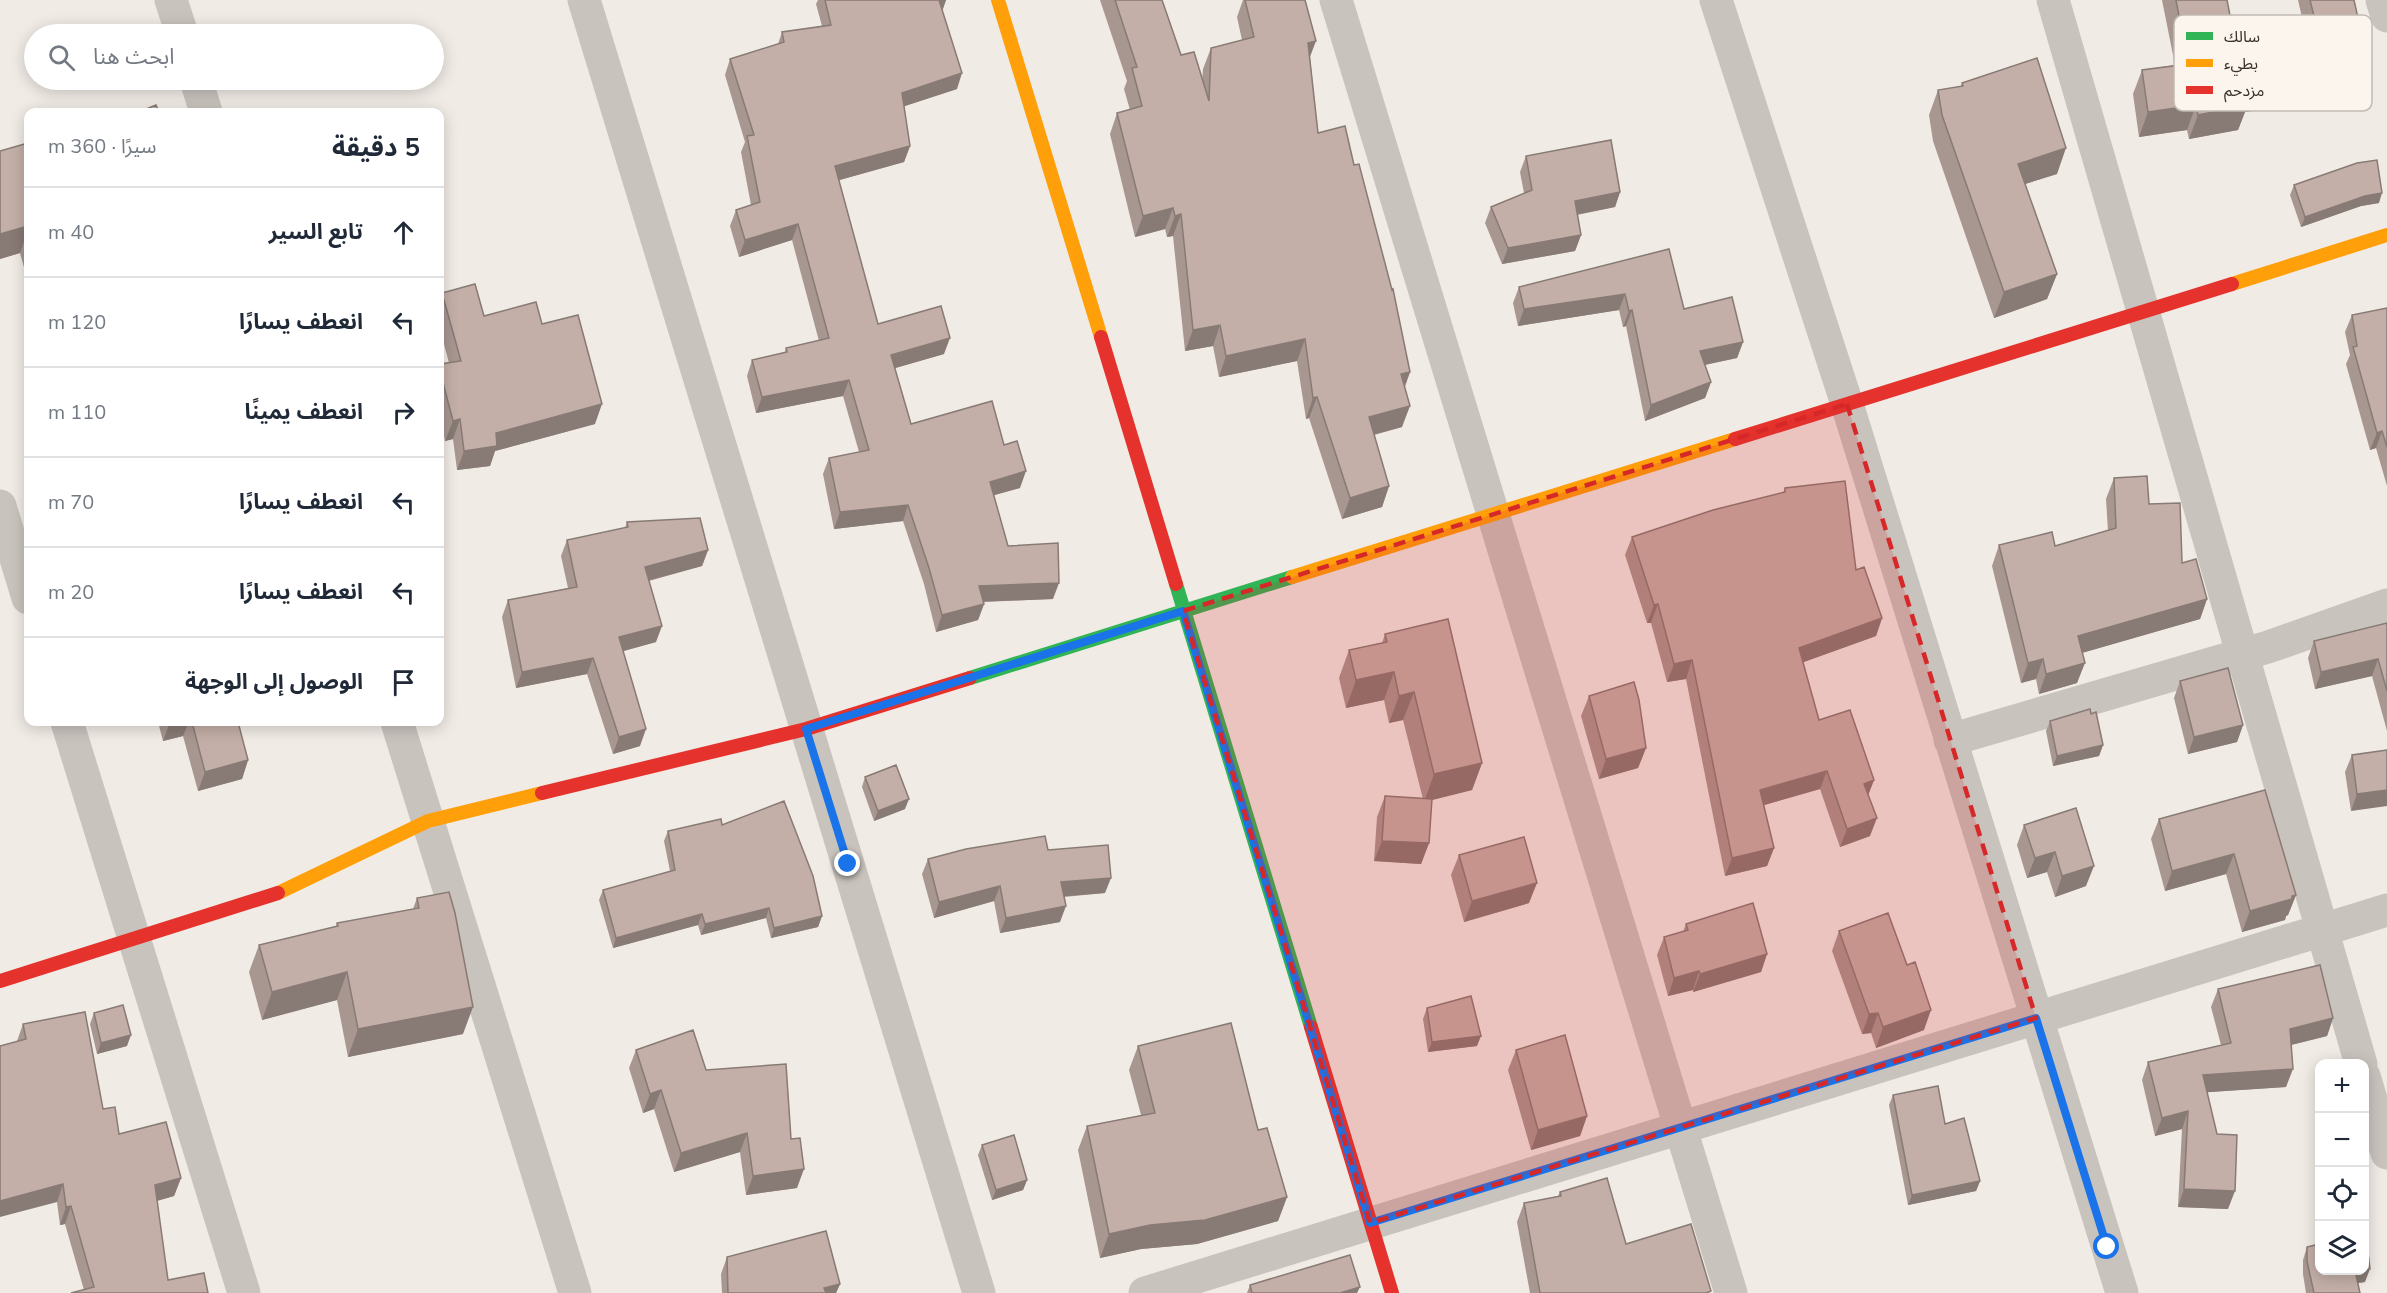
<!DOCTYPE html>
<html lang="ar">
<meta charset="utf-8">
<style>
body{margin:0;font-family:"Nunito Sans","Noto Sans Arabic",sans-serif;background:#f6f6f7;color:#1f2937;direction:rtl}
.controls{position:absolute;right:18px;bottom:18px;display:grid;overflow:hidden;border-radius:12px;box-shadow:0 3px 15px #0003}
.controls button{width:54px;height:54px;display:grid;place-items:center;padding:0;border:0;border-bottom:2px solid #e0e1e3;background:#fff;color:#1f2937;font:30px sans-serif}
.stop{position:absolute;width:18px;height:18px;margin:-14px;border:4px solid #1a73e8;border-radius:50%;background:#fff}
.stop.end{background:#1a73e8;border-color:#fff;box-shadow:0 2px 6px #0008}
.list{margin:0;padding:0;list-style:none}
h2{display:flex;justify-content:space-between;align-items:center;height:78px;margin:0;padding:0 24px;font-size:26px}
h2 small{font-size:20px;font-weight:400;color:#747a83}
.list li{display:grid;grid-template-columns:39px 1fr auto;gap:18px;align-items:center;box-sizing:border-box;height:90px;padding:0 24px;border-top:2px solid #e0e1e3}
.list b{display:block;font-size:22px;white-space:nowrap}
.list em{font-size:20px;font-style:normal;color:#747a83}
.icon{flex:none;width:33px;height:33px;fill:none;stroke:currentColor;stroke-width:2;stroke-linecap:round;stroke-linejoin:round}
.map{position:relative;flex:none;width:2387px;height:1293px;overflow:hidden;direction:ltr}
.search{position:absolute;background:#fff;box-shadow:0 3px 15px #0003;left:24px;top:24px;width:420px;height:66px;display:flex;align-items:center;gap:15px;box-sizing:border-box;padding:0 21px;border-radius:33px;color:#747a83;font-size:22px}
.panel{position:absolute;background:#fff;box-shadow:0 3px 15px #0003;left:24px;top:108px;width:420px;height:618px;border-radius:12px;direction:rtl}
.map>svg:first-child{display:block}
</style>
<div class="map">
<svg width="2387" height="1293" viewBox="0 0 2387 1293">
<rect width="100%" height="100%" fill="#f0ebe5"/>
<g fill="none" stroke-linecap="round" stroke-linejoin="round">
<!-- street -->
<path stroke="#c9c3be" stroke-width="33" d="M 171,0 L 182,34
M 584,0 L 979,1293
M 1336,0 L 1731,1293
M 1716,0 L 1847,404 L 2122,1293
M 2053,0 L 2361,1064
M 2382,0 L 2387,16
M 196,80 L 206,112
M 0,506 L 28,598
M 67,722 L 244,1293
M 397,722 L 575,1293
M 1950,740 L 2268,647 L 2387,605
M 2364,1076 L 2387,1153
M 1145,1293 L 2387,910"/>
<!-- fast -->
<path stroke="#30b455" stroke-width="14" d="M 1176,584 L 1311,1027
M 970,678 L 1292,577"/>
<!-- slow -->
<path stroke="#ff9f0a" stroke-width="14" d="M 998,0 L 1101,337
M 2232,284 L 2387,235
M 1292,577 L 1735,439
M 278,893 L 428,821 L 542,793"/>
<!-- jam -->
<path stroke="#e5322d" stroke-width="14" d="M 1101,337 L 1176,584
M 1735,439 L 2232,284
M 542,793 L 806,729 L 970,678
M 0,981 L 278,893
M 1311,1027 L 1392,1293"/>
</g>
<!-- wall -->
<path fill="#a89690" d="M 818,0 L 946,0 L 942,10 L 957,89 L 904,106 L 910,146 L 904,162 L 839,180 L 878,324 L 944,354 L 895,368 L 911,424 L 1004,445 L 1020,488 L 994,495 L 1008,546 L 1053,599 L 983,602 L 984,604 L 978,620 L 936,632 L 924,584 L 903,521 L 834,529 L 823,474 L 829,458 L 859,452 L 843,396 L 756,413 L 747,376 L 752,360 L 785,352 L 786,348 L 819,341 L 792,240 L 739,257 L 730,226 L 736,210 L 751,205 L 741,152 L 745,142 L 725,75 L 730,59 L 778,44 L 782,32 L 822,26 L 816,4 Z
M 1100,0 L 1162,0 L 1181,55 L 1202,81 L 1203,69 L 1211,48 L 1242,40 L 1237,17 L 1243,0 L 1305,0 L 1310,57 L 1318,133 L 1354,165 L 1410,372 L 1405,387 L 1402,427 L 1374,435 L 1389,486 L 1382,507 L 1342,519 L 1309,418 L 1306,419 L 1297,361 L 1219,377 L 1213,346 L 1185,351 L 1173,236 L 1167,237 L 1165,229 L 1135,237 L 1110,134 L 1117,113 L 1130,110 L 1124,89 L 1127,81 Z
M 2162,0 L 2227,0 L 2235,41 L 2302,104 L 2245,112 L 2238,130 L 2189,139 L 2187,130 L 2139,137 L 2133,94 L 2142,70 L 2175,65 Z
M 2298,0 L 2354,0 L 2360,27 L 2353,47 L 2311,57 Z
M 1962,83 L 2057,174 L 2025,184 L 2057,274 L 2047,299 L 1994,318 L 1933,141 L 1929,115 L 1938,90 L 1961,86 Z
M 28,143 L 28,282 L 20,253 L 0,259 L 0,151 Z
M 1526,156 L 1620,192 L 1615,207 L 1577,215 L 1581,235 L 1575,251 L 1502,264 L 1485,223 L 1491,207 L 1524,193 L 1520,172 Z
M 2294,185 L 2379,203 L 2361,206 L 2301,227 L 2290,195 Z
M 1669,249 L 1684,309 L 1743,342 L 1737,358 L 1705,365 L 1711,382 L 1705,398 L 1645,421 L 1626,326 L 1623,327 L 1619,310 L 1518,326 L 1513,303 L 1519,287 Z
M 442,293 L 484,316 L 542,324 L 595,424 L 495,451 L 490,466 L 457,470 L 453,439 L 445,441 L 440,418 L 440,364 L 449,363 L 440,329 L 440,301 Z
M 2387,308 L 2387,486 L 2376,448 L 2370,450 L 2346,364 L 2350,355 L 2345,332 L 2352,315 Z
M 2114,478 L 2149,504 L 2182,563 L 2207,599 L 2200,619 L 2082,653 L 2077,683 L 2039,694 L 2036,679 L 2021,683 L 1992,566 L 1999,545 L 2055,546 L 2108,531 L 2106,499 Z
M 1785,488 L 1856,570 L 1882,618 L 1876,636 L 1803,662 L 1819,720 L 1874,780 L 1868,795 L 1870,836 L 1840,847 L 1820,789 L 1764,805 L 1774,848 L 1767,866 L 1725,876 L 1686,679 L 1667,682 L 1651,623 L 1647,623 L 1625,555 L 1632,537 L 1783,493 Z
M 627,522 L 708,550 L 702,566 L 649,581 L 656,642 L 623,651 L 640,746 L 613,754 L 587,674 L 516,688 L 502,617 L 508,600 L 568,588 L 561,556 L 567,540 L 625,528 Z
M 2387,623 L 2387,731 L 2372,676 L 2315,689 L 2308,658 L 2314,641 Z
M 1385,634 L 1482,763 L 1472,790 L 1432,800 L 1429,843 L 1421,864 L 1374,861 L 1377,817 L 1385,796 L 1423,799 L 1403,720 L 1389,723 L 1384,700 L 1346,708 L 1339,678 L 1349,650 L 1382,643 Z
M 2180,681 L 2243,725 L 2237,742 L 2188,754 L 2174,698 Z
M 1589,696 L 1646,748 L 1638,768 L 1599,779 L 1581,716 Z
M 2050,721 L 2103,745 L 2099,756 L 2053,766 L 2046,731 Z
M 158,722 L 238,722 L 248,760 L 242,779 L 198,791 L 183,736 L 163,741 Z
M 2387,750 L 2351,811 L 2345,772 L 2352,755 Z
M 865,777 L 905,809 L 874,821 L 862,787 Z
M 2265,790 L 2296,895 L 2288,915 L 2286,916 L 2285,920 L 2242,932 L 2226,874 L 2165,891 L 2151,839 L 2159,819 Z
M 2076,808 L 2086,886 L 2055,897 L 2047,872 L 2027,878 L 2017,845 L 2024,825 Z
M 722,825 L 822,916 L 818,927 L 771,938 L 766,918 L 701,935 L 698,925 L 613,948 L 599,900 L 603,890 L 670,871 L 664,841 L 668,831 Z
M 1048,850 L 1105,893 L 1064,897 L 1060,922 L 1000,933 L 994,901 L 934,918 L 922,874 L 928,859 Z
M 1459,855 L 1529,903 L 1464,922 L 1451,875 Z
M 417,898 L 463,1034 L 348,1057 L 337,1000 L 262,1020 L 249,972 L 259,945 L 336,926 L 337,923 L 413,909 Z
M 1686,924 L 1767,954 L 1761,972 L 1693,992 L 1693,990 L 1668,996 L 1657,955 L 1664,937 L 1683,932 Z
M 1839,931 L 1924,1030 L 1876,1048 L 1871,1033 L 1862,1034 L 1832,951 Z
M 2218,989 L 2333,1018 L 2327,1036 L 2291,1045 L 2286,1087 L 2207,1092 L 2228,1209 L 2178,1207 L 2182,1129 L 2155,1136 L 2142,1080 L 2148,1062 L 2221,1045 L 2211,1007 Z
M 1427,1008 L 1477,1046 L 1428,1052 L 1423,1019 Z
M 94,1013 L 127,1046 L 97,1054 L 90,1024 Z
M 23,1024 L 103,1109 L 119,1134 L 181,1178 L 174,1196 L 157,1201 L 168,1280 L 208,1293 L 84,1290 L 65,1224 L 60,1225 L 57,1202 L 17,1041 Z
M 1138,1046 L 1258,1130 L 1287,1197 L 1278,1221 L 1197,1244 L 1141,1249 L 1100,1258 L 1078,1150 L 1087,1126 L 1141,1115 L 1129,1070 Z
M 636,1050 L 706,1070 L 791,1139 L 797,1188 L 746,1195 L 740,1152 L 674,1172 L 654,1109 L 643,1113 L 629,1068 Z
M 1516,1050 L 1587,1116 L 1580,1136 L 1531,1150 L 1508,1070 Z
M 1893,1095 L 1945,1124 L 1980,1181 L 1976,1191 L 1908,1205 L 1889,1105 Z
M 982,1145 L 1027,1180 L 1023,1190 L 992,1200 L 978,1155 Z
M 1560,1192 L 1626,1244 L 1710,1293 L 1530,1293 L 1517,1222 L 1524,1203 L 1558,1196 Z
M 2307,1247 L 2365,1282 L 2358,1283 L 2360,1293 L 2306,1293 L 2303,1274 L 2303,1260 Z
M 727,1257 L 840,1284 L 836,1293 L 722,1293 L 721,1274 Z
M 1250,1285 L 1357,1293 L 1247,1293 Z"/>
<!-- shaded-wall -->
<path fill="#887a75" d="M 938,0 L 946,0 L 942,12 Z
M 2360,27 L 2353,47 L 2311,57 L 2319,36 Z
M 1316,41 L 1308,62 L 1308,43 Z
M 962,73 L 957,89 L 896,109 L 902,93 Z
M 2311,79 L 2302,104 L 2245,112 L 2238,130 L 2189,139 L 2198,115 L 2244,89 Z
M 2196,105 L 2187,130 L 2139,137 L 2148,112 Z
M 910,146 L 904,162 L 829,183 L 835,166 Z
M 2066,148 L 2057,174 L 2009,189 L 2018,164 Z
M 1620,192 L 1615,207 L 1569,216 L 1575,201 Z
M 2382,193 L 2379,203 L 2361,206 L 2301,227 L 2305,217 L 2365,196 Z
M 1173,208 L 1165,229 L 1135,237 L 1143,216 Z
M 1181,214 L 1173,236 L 1167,237 L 1175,216 Z
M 798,224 L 792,240 L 739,257 L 745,240 Z
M 28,226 L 28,230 L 20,253 L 0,259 L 0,234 Z
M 1581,235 L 1575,251 L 1502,264 L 1508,248 Z
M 2057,274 L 2047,299 L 1994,318 L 2004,292 Z
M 1625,294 L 1619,310 L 1518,326 L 1524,309 Z
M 1632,310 L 1626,326 L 1623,327 L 1629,311 Z
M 1220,325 L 1213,346 L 1185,351 L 1193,330 Z
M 950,338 L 944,354 L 885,371 L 891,355 Z
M 1305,339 L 1297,361 L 1219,377 L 1226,356 Z
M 1743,342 L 1737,358 L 1694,367 L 1700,351 Z
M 1410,372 L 1402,393 L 1401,374 Z
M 849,380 L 843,396 L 756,413 L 762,397 Z
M 1711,382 L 1705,398 L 1645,421 L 1651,405 Z
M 1317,397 L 1309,418 L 1306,419 L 1313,398 Z
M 602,404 L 595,424 L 495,451 L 490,466 L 457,470 L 464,451 L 496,433 Z
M 1410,406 L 1402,427 L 1361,438 L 1369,417 Z
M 460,419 L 453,439 L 445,441 L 453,421 Z
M 2382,431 L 2376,448 L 2370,450 L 2377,433 Z
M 1026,471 L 1020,488 L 984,498 L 990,482 Z
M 1389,486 L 1382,507 L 1342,519 L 1350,498 Z
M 908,505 L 903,521 L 834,529 L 840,512 Z
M 708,550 L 702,566 L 639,583 L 645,567 Z
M 1059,583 L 1053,599 L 973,602 L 979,586 Z
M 2207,599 L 2200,619 L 2071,656 L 2078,636 Z
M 984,604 L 978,620 L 936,632 L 942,615 Z
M 1658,604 L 1651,623 L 1647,623 L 1654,605 Z
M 1882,618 L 1876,636 L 1793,666 L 1799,648 Z
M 662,626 L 656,642 L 613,654 L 619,637 Z
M 593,658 L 587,674 L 516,688 L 522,672 Z
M 2043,659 L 2036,679 L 2021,683 L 2028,663 Z
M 2378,659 L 2372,676 L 2315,689 L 2321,672 Z
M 1692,660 L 1686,679 L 1667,682 L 1674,664 Z
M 2085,663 L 2077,683 L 2039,694 L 2046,674 Z
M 1394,672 L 1384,700 L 1346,708 L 1356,680 Z
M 1414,692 L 1403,720 L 1389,723 L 1399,696 Z
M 170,722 L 189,722 L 183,736 L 163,741 Z
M 2243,725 L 2237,742 L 2188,754 L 2194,737 Z
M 646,729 L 640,746 L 613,754 L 619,737 Z
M 2103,745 L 2099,756 L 2053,766 L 2057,756 Z
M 1646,748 L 1638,768 L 1599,779 L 1606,759 Z
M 248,760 L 242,779 L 198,791 L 205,772 Z
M 1482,763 L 1472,790 L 1424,802 L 1434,774 Z
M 1827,771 L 1820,789 L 1754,808 L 1760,790 Z
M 1874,780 L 1867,798 L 1864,784 Z
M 2387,790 L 2387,806 L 2351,811 L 2357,794 Z
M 909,799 L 905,809 L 874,821 L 878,811 Z
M 1877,818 L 1870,836 L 1840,847 L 1847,829 Z
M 1382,841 L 1429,843 L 1421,864 L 1374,861 Z
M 1774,848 L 1767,866 L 1725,876 L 1732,858 Z
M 2055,852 L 2047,872 L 2027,878 L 2035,858 Z
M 2234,854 L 2226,874 L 2165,891 L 2172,871 Z
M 2094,866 L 2086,886 L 2055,897 L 2062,876 Z
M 1111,878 L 1105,893 L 1055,897 L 1061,882 Z
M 1537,883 L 1529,903 L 1464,922 L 1472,901 Z
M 1000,886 L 994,901 L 934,918 L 939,902 Z
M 2296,895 L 2288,915 L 2286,916 L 2285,920 L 2242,932 L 2250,911 Z
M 1066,906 L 1060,922 L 1000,933 L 1006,918 Z
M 769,908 L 766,918 L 701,935 L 705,924 Z
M 702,914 L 698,925 L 613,948 L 616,938 Z
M 822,916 L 818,927 L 771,938 L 774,928 Z
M 1767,954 L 1761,972 L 1693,992 L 1700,974 Z
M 1699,971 L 1693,990 L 1668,996 L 1674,978 Z
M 347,972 L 337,1000 L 262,1020 L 272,992 Z
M 473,1007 L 463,1034 L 348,1057 L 358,1029 Z
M 1931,1010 L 1924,1030 L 1876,1048 L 1883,1027 Z
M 1878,1013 L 1871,1033 L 1862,1034 L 1869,1014 Z
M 2333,1018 L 2327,1036 L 2283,1047 L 2290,1029 Z
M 131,1035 L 127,1046 L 97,1054 L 101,1043 Z
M 1481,1036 L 1477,1046 L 1428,1052 L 1432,1042 Z
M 2293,1069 L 2286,1087 L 2196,1093 L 2203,1075 Z
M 661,1090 L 654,1109 L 643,1113 L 650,1094 Z
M 2188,1111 L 2182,1129 L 2155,1136 L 2162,1118 Z
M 1587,1116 L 1580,1136 L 1531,1150 L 1538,1130 Z
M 747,1133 L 740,1152 L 674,1172 L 681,1153 Z
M 804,1169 L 797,1188 L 746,1195 L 753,1176 Z
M 181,1178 L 174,1196 L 149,1203 L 155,1185 Z
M 1027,1180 L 1023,1190 L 992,1200 L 996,1190 Z
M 1980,1181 L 1976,1191 L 1908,1205 L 1912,1195 Z
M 63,1184 L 57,1202 L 0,1217 L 0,1201 Z
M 2184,1189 L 2235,1191 L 2228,1209 L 2178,1207 Z
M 1287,1197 L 1278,1221 L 1197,1244 L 1141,1249 L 1100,1258 L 1109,1234 Z
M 71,1206 L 65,1224 L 60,1225 L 66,1207 Z
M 2370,1269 L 2365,1282 L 2351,1284 L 2355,1271 Z
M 840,1284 L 836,1293 L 823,1293 L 824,1288 Z
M 1360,1287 L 1357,1293 L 1340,1293 Z"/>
<!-- building -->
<path fill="#c3afa7" stroke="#887a75" stroke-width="1.5" d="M 825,0 L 939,0 L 962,73 L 902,93 L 910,146 L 835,166 L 878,324 L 941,306 L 950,338 L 891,355 L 911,424 L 992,401 L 1004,445 L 1017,441 L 1026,471 L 990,482 L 1008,546 L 1058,543 L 1059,583 L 979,586 L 984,604 L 942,615 L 929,568 L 908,505 L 840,512 L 829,458 L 869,450 L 849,380 L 762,397 L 752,360 L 787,352 L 786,348 L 829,338 L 798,224 L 745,240 L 736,210 L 760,202 L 747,136 L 754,135 L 730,59 L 784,42 L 782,32 L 831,25 Z
M 1115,0 L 1162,0 L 1181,55 L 1194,52 L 1209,101 L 1211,48 L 1254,37 L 1245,0 L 1305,0 L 1316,41 L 1308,43 L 1318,133 L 1345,126 L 1354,165 L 1359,164 L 1392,290 L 1393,289 L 1410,372 L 1401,374 L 1410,406 L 1369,417 L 1389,486 L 1350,498 L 1317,397 L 1313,398 L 1305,339 L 1226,356 L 1220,325 L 1193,330 L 1181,214 L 1175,216 L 1173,208 L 1143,216 L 1117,113 L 1142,106 L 1132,68 L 1137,67 Z
M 2176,0 L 2227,0 L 2235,41 L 2303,31 L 2311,79 L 2244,89 L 2247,105 L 2198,115 L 2196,105 L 2148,112 L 2142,70 L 2188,64 Z
M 2310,0 L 2354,0 L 2360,27 L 2319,36 Z
M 2037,58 L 2066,148 L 2018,164 L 2057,274 L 2004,292 L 1942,115 L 1938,90 L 1963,86 L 1962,83 Z
M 156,105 L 159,112 L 139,112 Z
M 1611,140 L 1620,192 L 1575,201 L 1581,235 L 1508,248 L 1491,207 L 1532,190 L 1526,156 Z
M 28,143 L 28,226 L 0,234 L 0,151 Z
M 2377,160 L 2382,193 L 2365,196 L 2305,217 L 2294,185 L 2357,163 Z
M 1669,249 L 1684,309 L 1732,297 L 1743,342 L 1700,351 L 1711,382 L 1651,405 L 1632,310 L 1629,311 L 1625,294 L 1524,309 L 1519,287 Z
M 475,284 L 484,316 L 536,302 L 542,324 L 578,315 L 602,404 L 496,433 L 497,446 L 464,451 L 460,419 L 453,421 L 440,371 L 440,364 L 461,361 L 442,293 Z
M 2387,308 L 2387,447 L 2382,431 L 2377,433 L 2353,347 L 2357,346 L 2352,315 Z
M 2147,476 L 2149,504 L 2180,503 L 2182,563 L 2196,559 L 2207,599 L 2078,636 L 2085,663 L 2046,674 L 2043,659 L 2028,663 L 1999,545 L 2052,532 L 2055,546 L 2116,528 L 2114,478 Z
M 1845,481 L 1856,570 L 1864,567 L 1882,618 L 1799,648 L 1819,720 L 1850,710 L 1874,780 L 1864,784 L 1877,818 L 1847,829 L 1827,771 L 1760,790 L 1774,848 L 1732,858 L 1692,660 L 1674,664 L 1658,604 L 1654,605 L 1632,537 L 1713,510 L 1785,492 L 1785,488 Z
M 700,518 L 708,550 L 645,567 L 662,626 L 619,637 L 646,729 L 619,737 L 593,658 L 522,672 L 508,600 L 577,587 L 567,540 L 628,527 L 627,522 Z
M 1448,619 L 1482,763 L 1434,774 L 1414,692 L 1399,696 L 1394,672 L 1356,680 L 1349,650 L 1387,642 L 1385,634 Z
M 2387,623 L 2387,691 L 2378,659 L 2321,672 L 2314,641 Z
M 2228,668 L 2243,725 L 2194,737 L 2180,681 Z
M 1634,682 L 1639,700 L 1646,748 L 1606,759 L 1589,696 Z
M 2090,709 L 2091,714 L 2096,712 L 2103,745 L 2057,756 L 2050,721 Z
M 192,722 L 238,722 L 248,760 L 205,772 Z
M 2387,750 L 2387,790 L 2357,794 L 2352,755 Z
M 896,765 L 909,799 L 878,811 L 865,777 Z
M 2265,790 L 2296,895 L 2292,896 L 2292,899 L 2250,911 L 2234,854 L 2172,871 L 2159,819 Z
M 1385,796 L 1432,799 L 1429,843 L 1382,841 Z
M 784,801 L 813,876 L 822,916 L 774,928 L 769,908 L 705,924 L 702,914 L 616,938 L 603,890 L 675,870 L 668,831 L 721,819 L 722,825 Z
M 2076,808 L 2094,866 L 2062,876 L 2055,852 L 2035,858 L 2024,825 Z
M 1045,836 L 1048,850 L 1108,845 L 1111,878 L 1061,882 L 1066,906 L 1006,918 L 1000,886 L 939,902 L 928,859 L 966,849 Z
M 1524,837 L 1537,883 L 1472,901 L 1459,855 Z
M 449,892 L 455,913 L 473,1007 L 358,1029 L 347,972 L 272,992 L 259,945 L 338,926 L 337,923 L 419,908 L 417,898 Z
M 1753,903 L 1767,954 L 1700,974 L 1699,971 L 1674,978 L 1664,937 L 1688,930 L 1686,924 Z
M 1888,913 L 1907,965 L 1915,962 L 1931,1010 L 1883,1027 L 1878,1013 L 1869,1014 L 1839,931 Z
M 2320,965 L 2333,1018 L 2290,1029 L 2293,1069 L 2203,1075 L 2217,1134 L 2237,1135 L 2235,1191 L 2184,1189 L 2188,1111 L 2162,1118 L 2148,1062 L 2231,1043 L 2218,989 Z
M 1471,996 L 1481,1036 L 1432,1042 L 1427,1008 Z
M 123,1005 L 131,1035 L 101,1043 L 94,1013 Z
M 85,1012 L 103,1109 L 115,1107 L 119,1134 L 166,1122 L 181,1178 L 155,1185 L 168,1280 L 204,1273 L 208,1293 L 71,1293 L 94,1287 L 71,1206 L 66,1207 L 63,1184 L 0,1201 L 0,1046 L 26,1039 L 23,1024 Z
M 1231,1023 L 1258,1130 L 1267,1128 L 1287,1197 L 1205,1220 L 1150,1225 L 1109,1234 L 1087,1126 L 1155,1113 L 1138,1046 Z
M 693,1030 L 706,1070 L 786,1064 L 791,1139 L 800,1138 L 804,1169 L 753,1176 L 747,1133 L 681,1153 L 661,1090 L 650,1094 L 636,1050 Z
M 1565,1035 L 1587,1116 L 1538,1130 L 1516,1050 Z
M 1938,1086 L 1945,1124 L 1964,1118 L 1980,1181 L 1912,1195 L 1893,1095 Z
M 1014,1135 L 1027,1180 L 996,1190 L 982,1145 Z
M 1607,1178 L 1626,1244 L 1691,1224 L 1711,1291 L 1706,1293 L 1540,1293 L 1524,1203 L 1561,1196 L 1560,1192 Z
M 826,1231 L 840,1284 L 824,1288 L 826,1293 L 728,1293 L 727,1257 Z
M 2366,1236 L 2370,1269 L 2364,1270 L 2364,1237 Z
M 2319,1244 L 2319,1270 L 2360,1270 L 2355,1271 L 2360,1293 L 2314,1293 L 2307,1261 L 2307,1247 Z
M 1350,1255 L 1360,1287 L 1340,1293 L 1252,1293 L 1250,1285 Z"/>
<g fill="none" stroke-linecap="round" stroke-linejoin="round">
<!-- route -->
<path stroke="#1a73e8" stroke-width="8" d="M 848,864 L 806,729 L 1183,611 L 1370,1223 L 2036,1018 L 2107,1247"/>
</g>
<!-- marked area -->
<path fill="#d62828" fill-opacity="0.2" stroke="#d62828" stroke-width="4.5" stroke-dasharray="12 8" stroke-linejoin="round" d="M 1847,404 L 2036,1018 L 1370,1223 L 1183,611 Z"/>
<!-- legend -->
<rect x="2174" y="15" width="198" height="96" rx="9" fill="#fbf5ee" stroke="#c1bab4" stroke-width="1.5"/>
<rect x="2186" y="32" width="27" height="8" fill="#30b455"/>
<rect x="2186" y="59" width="27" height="8" fill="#ff9f0a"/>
<rect x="2186" y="86" width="27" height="8" fill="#e5322d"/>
<g font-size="16" fill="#3b302b">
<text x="2224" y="42">سالك</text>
<text x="2224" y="69">بطيء</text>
<text x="2224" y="96">مزدحم</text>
</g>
</svg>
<div class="controls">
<button>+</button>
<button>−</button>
<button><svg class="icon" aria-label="locate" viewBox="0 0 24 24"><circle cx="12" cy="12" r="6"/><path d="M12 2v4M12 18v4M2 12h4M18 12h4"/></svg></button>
<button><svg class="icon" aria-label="layers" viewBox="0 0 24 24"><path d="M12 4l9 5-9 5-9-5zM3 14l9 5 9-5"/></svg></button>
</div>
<div class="stop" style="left:2107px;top:1247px"></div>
<div class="stop end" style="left:848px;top:864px"></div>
<div class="search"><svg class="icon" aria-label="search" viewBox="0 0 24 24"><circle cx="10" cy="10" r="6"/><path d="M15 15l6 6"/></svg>ابحث هنا</div>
<section class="panel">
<h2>5 دقيقة<small>سيرًا · 360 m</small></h2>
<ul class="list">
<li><svg class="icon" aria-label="ahead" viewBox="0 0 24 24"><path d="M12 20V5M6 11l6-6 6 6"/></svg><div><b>تابع السير</b></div><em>40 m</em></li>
<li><svg class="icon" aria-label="left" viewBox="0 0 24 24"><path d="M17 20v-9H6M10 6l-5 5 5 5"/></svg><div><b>انعطف يسارًا</b></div><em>120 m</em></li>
<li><svg class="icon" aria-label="right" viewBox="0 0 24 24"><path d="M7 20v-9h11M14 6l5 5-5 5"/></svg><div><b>انعطف يمينًا</b></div><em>110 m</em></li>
<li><svg class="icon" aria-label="left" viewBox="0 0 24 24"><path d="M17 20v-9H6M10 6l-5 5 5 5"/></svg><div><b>انعطف يسارًا</b></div><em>70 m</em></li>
<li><svg class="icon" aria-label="left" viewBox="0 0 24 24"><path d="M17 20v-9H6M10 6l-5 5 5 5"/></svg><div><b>انعطف يسارًا</b></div><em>20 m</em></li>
<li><svg class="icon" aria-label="arrive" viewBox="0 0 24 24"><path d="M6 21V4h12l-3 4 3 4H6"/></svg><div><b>الوصول إلى الوجهة</b></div></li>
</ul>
</section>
</div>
